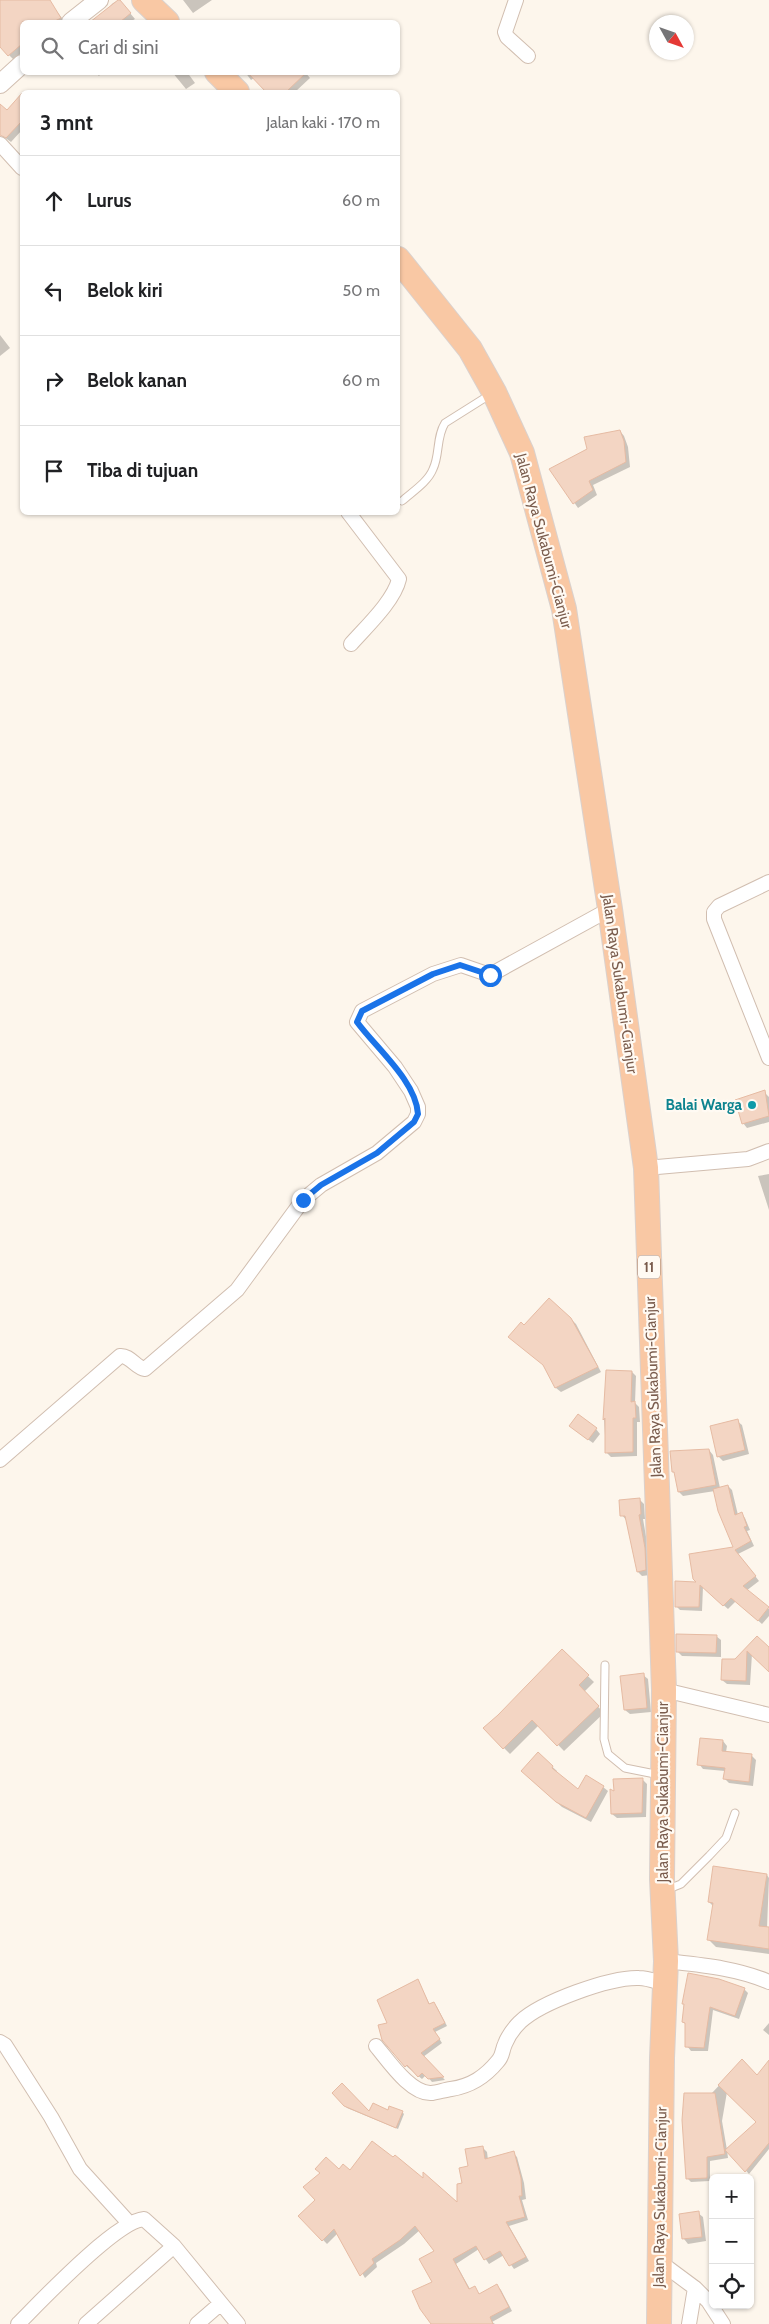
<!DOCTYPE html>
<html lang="id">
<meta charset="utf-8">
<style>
body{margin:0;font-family:Cabin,sans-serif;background:#f2f2f2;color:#202124}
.controls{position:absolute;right:15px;bottom:15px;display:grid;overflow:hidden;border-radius:8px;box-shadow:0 1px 4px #0004}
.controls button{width:45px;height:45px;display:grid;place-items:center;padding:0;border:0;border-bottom:1px solid #e0e0e0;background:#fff;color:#202124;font:25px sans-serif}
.compass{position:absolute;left:649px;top:15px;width:45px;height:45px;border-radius:50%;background:#fff;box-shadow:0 1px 4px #0004;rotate:130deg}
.stop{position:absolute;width:15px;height:15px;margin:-11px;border:4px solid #1a73e8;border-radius:50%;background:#fff}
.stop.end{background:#1a73e8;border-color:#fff;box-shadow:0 1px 5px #0008}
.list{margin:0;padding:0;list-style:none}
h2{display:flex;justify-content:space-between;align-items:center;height:65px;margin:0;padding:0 20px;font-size:21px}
h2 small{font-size:16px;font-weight:400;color:#757577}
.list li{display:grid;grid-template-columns:32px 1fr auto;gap:15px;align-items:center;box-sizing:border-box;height:90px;padding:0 20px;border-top:1px solid #e0e0e0}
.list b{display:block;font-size:19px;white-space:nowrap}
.list em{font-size:16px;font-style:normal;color:#757577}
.icon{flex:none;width:28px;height:28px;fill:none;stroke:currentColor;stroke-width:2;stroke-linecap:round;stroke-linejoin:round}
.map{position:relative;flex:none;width:769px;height:2324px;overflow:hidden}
.search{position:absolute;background:#fff;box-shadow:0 1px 4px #0004;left:20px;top:20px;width:380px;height:55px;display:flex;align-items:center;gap:12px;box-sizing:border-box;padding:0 18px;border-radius:8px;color:#757577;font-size:19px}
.panel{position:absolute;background:#fff;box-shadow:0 1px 4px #0004;left:20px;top:90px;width:380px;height:425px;border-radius:8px}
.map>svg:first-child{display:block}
</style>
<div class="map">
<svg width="769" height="2324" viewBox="0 0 769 2324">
<rect width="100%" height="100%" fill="#fdf6ec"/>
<!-- shadow -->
<path fill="#0003" fill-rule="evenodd" d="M 0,0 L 18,0 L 52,5 L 65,22 L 22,22 L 22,52 L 14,60 L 0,46 Z
M 119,0 L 135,19 L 130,22 L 95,22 L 113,3 Z
M 183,0 L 212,0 L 193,13 Z
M 95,72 L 102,72 L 99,76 Z
M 172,72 L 187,72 L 195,83 L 186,89 Z
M 245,72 L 305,72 L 310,78 L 295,92 L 268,92 L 254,78 L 251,80 Z
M 22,95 L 22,130 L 11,142 L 0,134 L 0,114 L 7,112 Z
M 0,335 L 10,348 L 0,356 Z
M 620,431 L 624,436 L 628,447 L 630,467 L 593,485 L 597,495 L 578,508 L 551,469 Z
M 764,1092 L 769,1097 L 769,1122 L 747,1128 L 743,1123 Z
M 769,1174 L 769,1210 L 758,1176 Z
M 571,1319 L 576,1324 L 601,1372 L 561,1392 L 556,1388 L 524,1327 Z
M 607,1371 L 632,1372 L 636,1376 L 635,1403 L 639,1407 L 640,1422 L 637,1422 L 637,1456 L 611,1457 L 606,1452 L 604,1419 Z
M 737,1421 L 742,1425 L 749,1454 L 723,1461 L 718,1456 Z
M 596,1429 L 600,1434 L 593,1443 L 575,1430 Z
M 709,1450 L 713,1455 L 720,1488 L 728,1486 L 732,1490 L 738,1515 L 741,1514 L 745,1518 L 750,1530 L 747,1531 L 754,1546 L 738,1554 L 759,1581 L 746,1591 L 769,1609 L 769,1616 L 762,1624 L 736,1601 L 728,1609 L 703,1587 L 702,1611 L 680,1610 L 676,1606 L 734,1548 L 715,1491 L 683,1496 L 679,1492 L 676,1474 L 673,1472 Z
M 639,1499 L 644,1504 L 645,1519 L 643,1519 L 649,1554 L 650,1575 L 642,1576 L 638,1572 L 626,1520 L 622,1515 Z
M 716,1636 L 721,1640 L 721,1657 L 682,1656 L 678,1652 Z
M 757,1638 L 769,1649 L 769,1670 L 752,1654 L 750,1685 L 727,1684 L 722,1680 L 736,1660 Z
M 562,1651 L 594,1682 L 584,1692 L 604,1713 L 564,1751 L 539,1725 L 510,1754 L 484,1728 L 499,1716 Z
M 643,1675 L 648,1679 L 651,1712 L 630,1714 L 625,1710 Z
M 723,1741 L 727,1746 L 726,1752 L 751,1755 L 756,1760 L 753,1786 L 729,1783 L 724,1778 L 725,1771 L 703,1769 L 699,1764 Z
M 538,1754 L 557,1771 L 556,1773 L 578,1791 L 603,1787 L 608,1791 L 591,1822 L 562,1807 L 527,1776 Z
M 642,1779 L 647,1784 L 646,1817 L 617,1818 L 612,1814 L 615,1793 Z
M 767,1875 L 769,1878 L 767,1928 L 769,1928 L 769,1954 L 716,1947 L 709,1940 L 713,1906 L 709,1902 Z
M 418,1981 L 430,2005 L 434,2004 L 437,2007 L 447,2026 L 435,2032 L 442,2043 L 423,2057 L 445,2080 L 432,2082 L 426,2075 L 422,2079 L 405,2065 L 389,2023 Z
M 744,1989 L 748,1993 L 739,2019 L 713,2010 L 708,2051 L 691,2051 L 687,2046 L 687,2025 L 683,2022 L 685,2005 L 683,2004 Z
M 769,2023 L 769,2035 L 763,2030 Z
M 742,2061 L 757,2076 L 769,2062 L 769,2149 L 749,2174 L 727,2150 L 728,2158 L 710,2161 L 710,2181 L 691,2182 L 687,2178 L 711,2094 ZM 727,2092 L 757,2122 L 727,2150 L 722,2121 Z
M 334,2093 L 370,2113 L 402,2112 L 404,2114 L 398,2129 L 347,2108 Z
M 483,2148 L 487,2152 L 488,2160 L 513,2153 L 517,2157 L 524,2183 L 526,2199 L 522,2200 L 528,2220 L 509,2226 L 529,2261 L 514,2269 L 504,2255 L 489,2264 L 479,2249 L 456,2264 L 470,2289 L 474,2288 L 480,2295 L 497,2286 L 501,2290 L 512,2311 L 492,2322 L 495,2324 L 432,2324 L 436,2251 L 420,2230 L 404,2244 L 376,2263 L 377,2267 L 365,2278 L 338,2233 L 327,2244 L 300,2216 L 316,2201 L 339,2170 L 424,2181 L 459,2204 L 469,2167 Z
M 698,2213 L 703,2217 L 706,2241 L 688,2244 L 684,2239 L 681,2215 Z"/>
<!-- building -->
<path fill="#f3d5c3" stroke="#e6bba3" d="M 0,0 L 50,0 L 61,18 L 53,22 L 22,22 L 22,44 L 8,56 L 0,47 Z
M 118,0 L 120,0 L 131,13 L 120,22 L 90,22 Z
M 247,72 L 307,72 L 286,92 L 266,92 Z
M 22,93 L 22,121 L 6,138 L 0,135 L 0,104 L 7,110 Z
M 620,430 L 624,441 L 626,462 L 589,481 L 593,490 L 573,504 L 549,469 L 587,449 L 584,437 Z
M 765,1090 L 769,1116 L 742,1124 L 735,1100 Z
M 549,1298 L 571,1318 L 598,1367 L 555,1388 L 543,1365 L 508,1337 L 521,1322 L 524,1325 Z
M 606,1370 L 632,1371 L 631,1402 L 635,1401 L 636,1418 L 633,1418 L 633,1452 L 605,1453 L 605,1418 L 603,1420 Z
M 578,1414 L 597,1428 L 588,1440 L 569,1426 Z
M 738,1419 L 745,1450 L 717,1457 L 710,1426 Z
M 709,1449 L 716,1485 L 678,1492 L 674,1472 L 672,1472 L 670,1451 Z
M 728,1485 L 735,1515 L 742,1512 L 747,1526 L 744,1527 L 751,1541 L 735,1550 L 756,1576 L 743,1586 L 769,1607 L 758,1621 L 731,1598 L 723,1606 L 700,1585 L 699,1607 L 675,1607 L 675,1581 L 696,1582 L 693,1579 L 689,1554 L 733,1547 L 718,1511 L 713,1489 Z
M 640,1498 L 641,1514 L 639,1515 L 645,1548 L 646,1570 L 637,1572 L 625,1516 L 620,1516 L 619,1500 Z
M 676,1634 L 717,1635 L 716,1653 L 676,1652 Z
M 757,1636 L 769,1647 L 769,1672 L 747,1651 L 746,1681 L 721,1680 L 722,1659 L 735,1659 Z
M 562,1649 L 589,1675 L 579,1685 L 599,1706 L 557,1746 L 532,1720 L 503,1749 L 483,1728 L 498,1715 Z
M 644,1673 L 647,1708 L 624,1710 L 620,1676 Z
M 700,1738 L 723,1740 L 722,1751 L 752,1754 L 749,1782 L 723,1779 L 725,1768 L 697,1765 Z
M 538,1752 L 553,1766 L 552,1768 L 578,1789 L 586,1775 L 604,1786 L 586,1818 L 556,1802 L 521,1771 Z
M 643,1778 L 642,1813 L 611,1814 L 610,1789 L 614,1791 L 613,1779 Z
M 713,1866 L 767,1874 L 759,1926 L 769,1927 L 769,1949 L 707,1940 L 713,1903 L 708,1902 Z
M 688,1973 L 719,1979 L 745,1988 L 735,2016 L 710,2007 L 704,2048 L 685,2047 L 685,2023 L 682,2022 L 684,2004 L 682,2004 Z
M 418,1979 L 429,2004 L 434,2002 L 445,2023 L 433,2029 L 440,2039 L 421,2053 L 444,2077 L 428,2079 L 422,2073 L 418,2077 L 407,2065 L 405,2067 L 382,2040 L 378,2025 L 387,2023 L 377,2000 Z
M 742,2059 L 757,2075 L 769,2060 L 769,2143 L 745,2172 L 725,2150 L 756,2122 L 718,2085 Z
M 342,2083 L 369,2111 L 373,2103 L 388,2110 L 389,2106 L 403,2111 L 396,2128 L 344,2106 L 332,2093 Z
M 684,2093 L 715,2093 L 725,2154 L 707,2157 L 707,2178 L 686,2179 L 682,2120 Z
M 372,2141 L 393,2157 L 395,2155 L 423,2178 L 423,2172 L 457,2202 L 457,2184 L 462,2183 L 459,2168 L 468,2166 L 465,2149 L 483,2146 L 485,2159 L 514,2151 L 521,2178 L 522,2196 L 519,2196 L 525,2217 L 506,2222 L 526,2257 L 509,2266 L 500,2251 L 484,2260 L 476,2246 L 453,2259 L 469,2289 L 475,2286 L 479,2294 L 497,2284 L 509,2307 L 490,2317 L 493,2324 L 431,2324 L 420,2309 L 412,2291 L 432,2282 L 419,2259 L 434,2251 L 415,2226 L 400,2240 L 372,2259 L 374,2263 L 360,2276 L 334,2229 L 322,2241 L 298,2216 L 315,2200 L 303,2187 L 320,2173 L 315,2169 L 326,2157 L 339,2169 L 343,2164 L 350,2170 Z
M 699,2211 L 702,2237 L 682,2239 L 679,2214 Z"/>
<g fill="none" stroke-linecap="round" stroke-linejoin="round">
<!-- service casing -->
<g stroke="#d1beb0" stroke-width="9">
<path id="service" d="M 402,501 C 412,492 428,482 433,469 C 440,455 436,437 445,423 L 491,394
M 605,1665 L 604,1739 L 608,1754 L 625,1768 L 660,1775
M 666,1890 L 681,1884 L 709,1856 L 726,1838 L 735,1813"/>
</g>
<!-- minor casing -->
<g stroke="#d1beb0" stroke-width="16">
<path id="minor" d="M 516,0 L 505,32 L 507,37 L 528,56
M 0,144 L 22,168
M 348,512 L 399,579 C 394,601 366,627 351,644
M 769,882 L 719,906 L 714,912 L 714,919 L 769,1058
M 646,1168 L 748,1159 L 769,1151
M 0,1460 L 120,1356 C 130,1355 136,1368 145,1369 L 237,1290 L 303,1200 L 321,1185 L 377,1153 L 414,1122 L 418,1114 L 418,1107 L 411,1091 L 395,1067 L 357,1022 L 362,1011 L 433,974 L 461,965 L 490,975 L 610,909
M 664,1690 L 769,1715
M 666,1961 C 701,1965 737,1968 769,1982
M 0,2042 L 5,2045 L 51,2117 L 80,2169 L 129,2223
M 376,2046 C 388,2060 411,2095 432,2093 C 438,2092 445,2090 451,2089 C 471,2086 485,2077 498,2061 C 503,2056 502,2050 505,2044 C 508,2036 514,2028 520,2022 C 541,2002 610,1977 639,1978 C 648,1978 657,1982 665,1984
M 660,2262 L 695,2288 L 708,2301 L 723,2324
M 18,2324 C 40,2302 116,2221 144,2219 L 174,2246 L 238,2324
M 86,2324 L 174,2246
M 197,2324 L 220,2304
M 689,2324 L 695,2288"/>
</g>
<!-- tertiary casing -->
<g stroke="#d1beb0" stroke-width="20">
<path id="tertiary" d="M 71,22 L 99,0
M 0,84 L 22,64"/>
</g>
<!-- trunk casing -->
<g stroke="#dad1cd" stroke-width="26">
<path id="trunk" d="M 144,0 L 167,22
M 217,72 L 237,92
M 398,259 L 470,349 L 494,392 L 522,453 L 564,609 L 610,909 L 646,1168 L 664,1690 L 662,1879 L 666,1961 L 662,2058 L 659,2324"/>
</g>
<!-- service -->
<use href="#service" stroke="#fff" stroke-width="7"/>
<!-- minor -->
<use href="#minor" stroke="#fff" stroke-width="14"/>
<!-- tertiary -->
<use href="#tertiary" stroke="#fff" stroke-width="18"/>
<!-- trunk -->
<use href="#trunk" stroke="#f9c8a4" stroke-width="24"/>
</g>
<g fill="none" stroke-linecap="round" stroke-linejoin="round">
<!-- route -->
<path stroke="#1a73e8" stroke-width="6" d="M 303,1200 L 321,1185 L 377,1153 L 414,1122 L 418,1114 C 416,1081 376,1048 357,1022 L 362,1011 L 433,974 L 460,965 L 490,975"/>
</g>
<!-- markers -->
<circle fill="#0f9aa8" stroke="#fffaf3" stroke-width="2" cx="752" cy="1105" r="5"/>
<g text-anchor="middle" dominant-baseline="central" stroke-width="4.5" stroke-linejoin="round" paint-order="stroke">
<!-- shield labels -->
<rect fill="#fffaf3" stroke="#a28b7f" stroke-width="1" x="638" y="1255.5" width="22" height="23" rx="4"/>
<g font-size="14" font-weight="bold" fill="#7a5c4d">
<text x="649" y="1267">11</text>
</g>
<!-- street labels -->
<g font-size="15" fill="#7a5c4d" stroke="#fffaf3">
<text transform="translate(544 541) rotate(75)">Jalan Raya Sukabumi-Cianjur</text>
<text transform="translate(620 984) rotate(82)">Jalan Raya Sukabumi-Cianjur</text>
<text transform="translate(653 1387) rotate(-92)">Jalan Raya Sukabumi-Cianjur</text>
<text transform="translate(663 1792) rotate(-90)">Jalan Raya Sukabumi-Cianjur</text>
<text transform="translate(660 2197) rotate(-89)">Jalan Raya Sukabumi-Cianjur</text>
</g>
<!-- culture labels -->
<g font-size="15" font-weight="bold" fill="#0d838f" stroke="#fffaf3" text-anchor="end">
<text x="742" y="1105">Balai Warga</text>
</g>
</g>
</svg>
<div class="controls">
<button>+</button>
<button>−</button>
<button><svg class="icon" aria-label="locate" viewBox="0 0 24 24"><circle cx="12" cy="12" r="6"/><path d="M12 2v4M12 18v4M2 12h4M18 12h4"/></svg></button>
</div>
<svg class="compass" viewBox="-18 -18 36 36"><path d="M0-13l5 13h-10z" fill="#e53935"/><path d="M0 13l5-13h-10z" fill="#757577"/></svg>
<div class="stop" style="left:490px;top:975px"></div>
<div class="stop end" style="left:303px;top:1200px"></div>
<div class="search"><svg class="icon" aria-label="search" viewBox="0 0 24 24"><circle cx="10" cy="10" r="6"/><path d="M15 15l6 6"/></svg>Cari di sini</div>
<section class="panel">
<h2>3 mnt<small>Jalan kaki · 170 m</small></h2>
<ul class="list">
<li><svg class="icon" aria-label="ahead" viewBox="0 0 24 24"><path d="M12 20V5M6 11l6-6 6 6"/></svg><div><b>Lurus</b></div><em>60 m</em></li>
<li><svg class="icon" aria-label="left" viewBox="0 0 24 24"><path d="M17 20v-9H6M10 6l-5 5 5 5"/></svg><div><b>Belok kiri</b></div><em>50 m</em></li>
<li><svg class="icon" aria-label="right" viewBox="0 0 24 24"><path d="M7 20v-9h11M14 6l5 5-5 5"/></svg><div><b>Belok kanan</b></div><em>60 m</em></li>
<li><svg class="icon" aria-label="arrive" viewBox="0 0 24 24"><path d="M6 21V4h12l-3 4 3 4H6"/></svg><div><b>Tiba di tujuan</b></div></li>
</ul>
</section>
</div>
